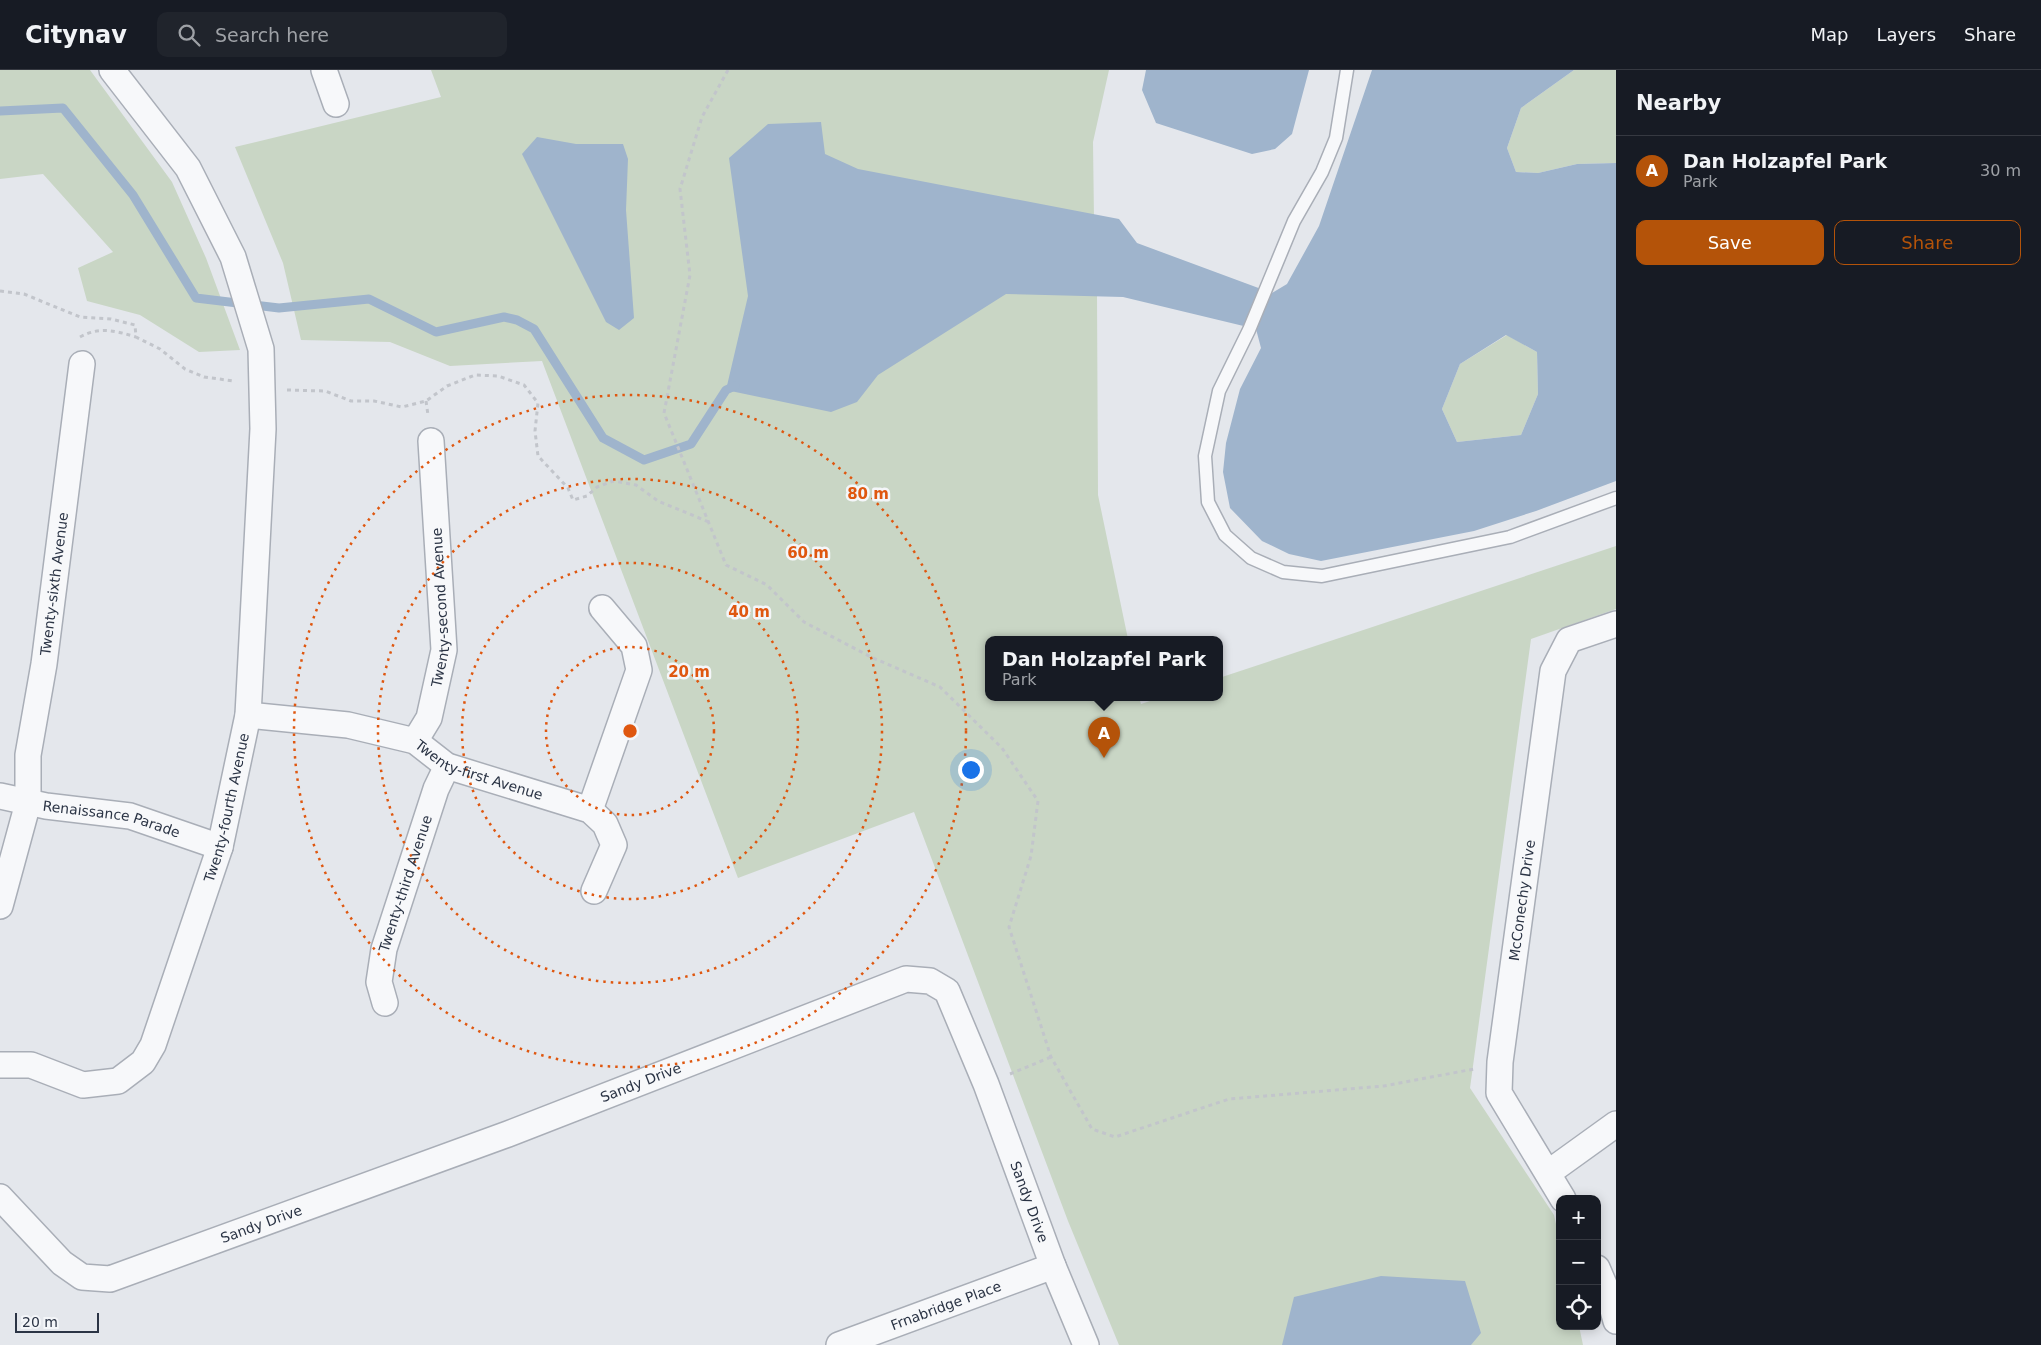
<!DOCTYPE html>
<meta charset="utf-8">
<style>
body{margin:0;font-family:"DejaVu Sans",sans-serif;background:#20242c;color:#f1f3f6}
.controls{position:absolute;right:15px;bottom:15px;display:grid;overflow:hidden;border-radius:10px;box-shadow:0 2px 12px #0003}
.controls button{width:45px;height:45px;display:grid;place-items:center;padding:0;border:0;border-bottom:1px solid #363941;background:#171b24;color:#f1f3f6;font:25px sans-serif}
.scale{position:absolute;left:15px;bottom:12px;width:84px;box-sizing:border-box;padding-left:5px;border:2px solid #2b3445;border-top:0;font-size:14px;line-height:18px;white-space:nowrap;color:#2b3445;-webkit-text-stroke:4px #f4f6f9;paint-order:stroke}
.you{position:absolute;left:970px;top:699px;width:18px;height:18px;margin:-12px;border:4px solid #fff;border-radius:50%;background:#1a73e8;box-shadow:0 0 0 8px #1a73e833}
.badge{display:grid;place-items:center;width:32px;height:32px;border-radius:50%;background:#b45309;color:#fff;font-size:16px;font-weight:700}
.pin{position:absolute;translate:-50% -41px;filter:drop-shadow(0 1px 2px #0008)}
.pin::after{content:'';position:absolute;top:26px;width:18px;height:15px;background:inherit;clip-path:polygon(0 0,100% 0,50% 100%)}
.popup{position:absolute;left:985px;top:566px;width:238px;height:65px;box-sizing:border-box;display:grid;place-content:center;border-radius:10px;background:#171b24;filter:drop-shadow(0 1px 4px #0005);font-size:16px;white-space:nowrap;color:#9ea1a6}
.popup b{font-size:19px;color:#f1f3f6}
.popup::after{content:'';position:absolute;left:50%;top:100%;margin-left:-10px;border:10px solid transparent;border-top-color:#171b24}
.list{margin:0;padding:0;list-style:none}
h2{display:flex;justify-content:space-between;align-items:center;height:65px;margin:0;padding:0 20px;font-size:21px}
h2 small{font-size:16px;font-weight:400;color:#9ea1a6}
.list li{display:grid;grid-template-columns:32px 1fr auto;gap:15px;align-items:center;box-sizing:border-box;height:70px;padding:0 20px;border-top:1px solid #363941}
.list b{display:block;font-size:19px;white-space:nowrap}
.list p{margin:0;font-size:16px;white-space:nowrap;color:#9ea1a6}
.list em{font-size:16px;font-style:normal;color:#9ea1a6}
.actions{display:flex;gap:10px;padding:15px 20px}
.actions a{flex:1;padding:11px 0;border:1px solid #b45309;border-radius:10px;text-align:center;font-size:18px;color:#b45309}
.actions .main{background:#b45309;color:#fff}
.icon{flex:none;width:28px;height:28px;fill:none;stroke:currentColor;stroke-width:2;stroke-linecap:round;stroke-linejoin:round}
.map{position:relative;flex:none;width:1616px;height:1275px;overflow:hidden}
header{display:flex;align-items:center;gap:30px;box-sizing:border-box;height:70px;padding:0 25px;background:#171b24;border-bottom:1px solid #363941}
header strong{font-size:24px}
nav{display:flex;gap:28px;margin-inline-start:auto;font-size:18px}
.search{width:350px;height:45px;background:#20242c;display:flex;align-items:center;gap:12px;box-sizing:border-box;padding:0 18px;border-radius:10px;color:#9ea1a6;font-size:19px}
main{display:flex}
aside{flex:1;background:#171b24}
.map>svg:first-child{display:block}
</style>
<header>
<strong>Citynav</strong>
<div class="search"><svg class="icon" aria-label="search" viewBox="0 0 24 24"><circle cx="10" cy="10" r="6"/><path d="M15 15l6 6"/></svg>Search here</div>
<nav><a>Map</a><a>Layers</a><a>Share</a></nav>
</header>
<main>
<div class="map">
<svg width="1616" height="1275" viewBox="0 0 1616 1275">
<rect width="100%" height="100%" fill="#e4e7ec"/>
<!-- green -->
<path fill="#c9d6c5" d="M 0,0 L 90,0 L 172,112 L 206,188 L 240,280 L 199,282 L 140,245 L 87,231 L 78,198 L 113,182 L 43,104 L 0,109 Z
M 431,0 L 1109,0 L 1093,72 L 1095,226 L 1097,226 L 1098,425 L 1128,569 L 989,569 L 989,627 L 1139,627 L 1141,634 L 1162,627 L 1219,627 L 1219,608 L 1616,476 L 1616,539 L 1531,569 L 1470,1018 L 1554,1145 L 1560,1172 L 1560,1256 L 1579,1256 L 1583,1275 L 1119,1275 L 1068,1151 L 914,742 L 738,808 L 542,291 L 450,296 L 390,272 L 301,270 L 283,193 L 235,77 L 441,27 Z
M 1574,0 L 1616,0 L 1616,93 L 1577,94 L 1538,103 L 1516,102 L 1507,78 L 1521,38 Z
M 1507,265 L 1537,282 L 1538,324 L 1521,365 L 1457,372 L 1442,339 L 1460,294 Z"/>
<!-- water -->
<path fill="#9fb4cc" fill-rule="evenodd" d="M 1146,0 L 1309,0 L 1292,64 L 1275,79 L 1252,84 L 1156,53 L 1142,20 Z
M 1372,0 L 1574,0 L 1521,38 L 1507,78 L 1516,102 L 1538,103 L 1577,94 L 1616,93 L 1616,411 L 1536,441 L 1474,461 L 1321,491 L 1289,484 L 1262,471 L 1230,438 L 1223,402 L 1226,373 L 1240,319 L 1261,278 L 1256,259 L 1123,227 L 1006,224 L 878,305 L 857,332 L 831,342 L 726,320 L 748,226 L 729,88 L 768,54 L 821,52 L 825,84 L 858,99 L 1119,149 L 1137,173 L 1272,223 L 1287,214 L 1319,156 ZM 1506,265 L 1537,282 L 1538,324 L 1521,365 L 1457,372 L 1442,339 L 1460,294 Z
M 537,67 L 576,74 L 623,74 L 628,89 L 626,140 L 634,248 L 619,260 L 606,252 L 522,84 Z
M 1381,1206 L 1465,1211 L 1481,1263 L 1471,1275 L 1282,1275 L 1294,1227 Z"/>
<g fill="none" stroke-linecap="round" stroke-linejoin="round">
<!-- stream -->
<path stroke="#9fb4cc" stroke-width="9" d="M 0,41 L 63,38 L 133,125 L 196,228 L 279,238 L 369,229 L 436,262 L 504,247 L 517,250 L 534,259 L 603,368 L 644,390 L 691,374 L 726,320 L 735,316"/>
<!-- service casing -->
<g stroke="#a9aeb7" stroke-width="15">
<path id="service" d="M 1347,0 L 1336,68 L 1322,102 L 1294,151 L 1249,260 L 1219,321 L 1205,386 L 1208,432 L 1225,465 L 1251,488 L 1283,502 L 1322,506 L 1510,467 L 1616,428"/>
</g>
<!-- minor casing -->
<g stroke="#a9aeb7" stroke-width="28">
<g id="minor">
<path d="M 324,0 L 336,34"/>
<path id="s1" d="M 248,645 L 348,655 L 415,671 L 447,696 L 590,740 L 605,754 L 614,775 L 594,821"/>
<path id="s2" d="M 415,671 L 429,648 L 444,580 L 431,371"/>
<path id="s3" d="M 0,726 L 46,736 L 130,746 L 220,777"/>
<path d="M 590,740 L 639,600 L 634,576 L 602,538"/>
<path id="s4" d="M 0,836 L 28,733 L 28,685 L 44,594 L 82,294"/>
<path id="s5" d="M 385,933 L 379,912 L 384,879 L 436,719 L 447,696"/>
<path id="s6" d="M 0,995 L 31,995 L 83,1015 L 118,1011 L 143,992 L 153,975 L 220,777 L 248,645 L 263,359 L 261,279 L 233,187 L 188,98 L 112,0"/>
<path d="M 1548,1103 L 1616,1054"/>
<path id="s7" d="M 0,1127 L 62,1193 L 82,1207 L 110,1209 L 508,1064 L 906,909 L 930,911 L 947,921 L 986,1014 L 1053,1196 L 1086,1275"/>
<path id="s8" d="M 1563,1129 L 1499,1023 L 1500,992 L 1553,601 L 1569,570 L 1616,554"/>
<path d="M 1597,1198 L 1609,1226 L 1616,1251"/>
<path id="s9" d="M 839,1275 L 1053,1196"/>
</g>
</g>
<!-- path -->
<path stroke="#c2c5cb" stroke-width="3" stroke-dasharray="4 4" stroke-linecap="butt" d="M 728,0 L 702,47 L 680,119 L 690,205 L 664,343 L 726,495 L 767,515 L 804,552 L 871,587 L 940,617 L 1002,678 L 1038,731 L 1031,786 L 1009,857 L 1051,987 L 1092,1059 L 1115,1067 L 1229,1029 L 1384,1016 L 1474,999
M 0,221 L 24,224 L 80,247 L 111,249 L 135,255 L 136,267 L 160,279 L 185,299 L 204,307 L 234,311
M 80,267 C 100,256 116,261 136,267
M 287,320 L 325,321 L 351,331 L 374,331 L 402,337 L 426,331 L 447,316 L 475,305 L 498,306 L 524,315 L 538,333 L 535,361 L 538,386 L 568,418 L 573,430 L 587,426 L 597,417 L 613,411 L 636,415 L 658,431 L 709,452
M 426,331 L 428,345
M 1010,1004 L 1051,987"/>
<!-- service -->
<use href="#service" stroke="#f7f8fa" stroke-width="12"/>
<!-- minor -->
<use href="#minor" stroke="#f7f8fa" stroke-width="25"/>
</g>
<!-- distance rings -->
<g fill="none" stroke="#df570f" stroke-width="2.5" stroke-dasharray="2.5 5">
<circle cx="630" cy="661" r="84"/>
<circle cx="630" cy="661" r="168"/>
<circle cx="630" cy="661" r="252"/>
<circle cx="630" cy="661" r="336"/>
</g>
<g text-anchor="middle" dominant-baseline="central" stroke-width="5" stroke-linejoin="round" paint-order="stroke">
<!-- street labels -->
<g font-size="14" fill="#2b3445" stroke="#f4f6f9">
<text stroke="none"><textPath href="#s4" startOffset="328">Twenty-sixth Avenue</textPath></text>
<text stroke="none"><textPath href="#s2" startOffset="139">Twenty-second Avenue</textPath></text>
<text stroke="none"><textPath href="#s1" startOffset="241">Twenty-first Avenue</textPath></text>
<text stroke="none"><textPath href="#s6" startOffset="422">Twenty-fourth Avenue</textPath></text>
<text stroke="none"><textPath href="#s3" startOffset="114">Renaissance Parade</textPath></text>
<text stroke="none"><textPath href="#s5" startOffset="124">Twenty-third Avenue</textPath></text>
<text stroke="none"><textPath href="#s8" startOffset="318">McConechy Drive</textPath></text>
<text stroke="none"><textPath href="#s7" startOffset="709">Sandy Drive</textPath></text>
<text stroke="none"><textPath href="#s7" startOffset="1264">Sandy Drive</textPath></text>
<text stroke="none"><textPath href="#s7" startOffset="304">Sandy Drive</textPath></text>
<text stroke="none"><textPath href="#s9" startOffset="114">Frnabridge Place</textPath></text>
</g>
</g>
<circle cx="630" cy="661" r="8" fill="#df570f" stroke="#f4f6f9" stroke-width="2.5"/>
<g font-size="15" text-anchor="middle" font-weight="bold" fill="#df570f" stroke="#f4f6f9" stroke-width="5" stroke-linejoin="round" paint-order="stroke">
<text x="868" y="429">80 m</text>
<text x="808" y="488">60 m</text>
<text x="749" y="547">40 m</text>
<text x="689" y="607">20 m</text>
</g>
</svg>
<div class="controls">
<button>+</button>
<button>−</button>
<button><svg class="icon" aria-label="locate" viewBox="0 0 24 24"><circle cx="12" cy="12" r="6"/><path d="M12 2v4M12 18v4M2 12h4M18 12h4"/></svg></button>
</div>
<div class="scale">20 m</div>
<div class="you"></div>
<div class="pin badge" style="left:1104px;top:688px">A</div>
<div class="popup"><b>Dan Holzapfel Park</b>Park</div>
</div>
<aside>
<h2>Nearby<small></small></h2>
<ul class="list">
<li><span class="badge">A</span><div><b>Dan Holzapfel Park</b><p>Park</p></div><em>30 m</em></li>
</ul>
<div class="actions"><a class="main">Save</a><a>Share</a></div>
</aside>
</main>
